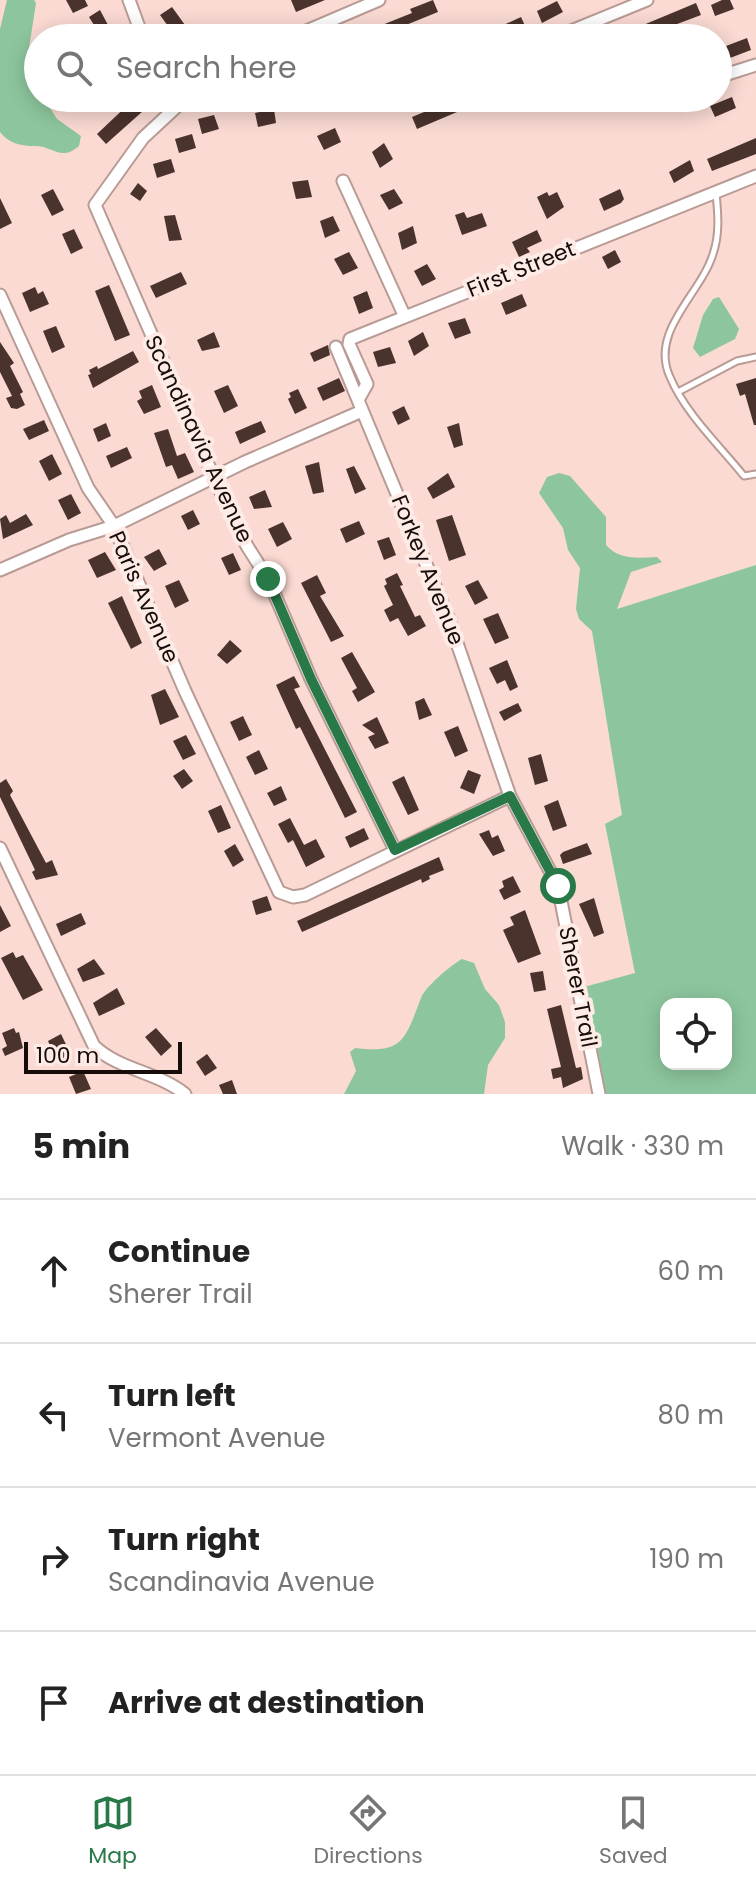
<!DOCTYPE html>
<meta charset="utf-8">
<style>
body{margin:0;font-family:Poppins,sans-serif;background:#f6f6f6;color:#222}
.controls{position:absolute;right:24px;bottom:24px;display:grid;overflow:hidden;border-radius:16px;box-shadow:0 4px 20px #0003}
.controls button{width:72px;height:72px;display:grid;place-items:center;padding:0;border:0;border-bottom:2px solid #e0e0e0;background:#fff;color:#222;font:40px sans-serif}
.scale{position:absolute;left:24px;bottom:20px;width:158px;box-sizing:border-box;padding-left:8px;border:4px solid #160c0a;border-top:0;font-size:22px;line-height:28px;white-space:nowrap;color:#160c0a;-webkit-text-stroke:6px #feebe6;paint-order:stroke}
.stop{position:absolute;width:24px;height:24px;margin:-18px;border:6px solid #287848;border-radius:50%;background:#fff}
.stop.end{background:#287848;border-color:#fff;box-shadow:0 2px 8px #0008}
.list{margin:0;padding:0;list-style:none}
h2{display:flex;justify-content:space-between;align-items:center;height:104px;margin:0;padding:0 32px;font-size:34px}
h2 small{font-size:26px;font-weight:400;color:#767676}
.list li{display:grid;grid-template-columns:52px 1fr auto;gap:24px;align-items:center;box-sizing:border-box;height:144px;padding:0 32px;border-top:2px solid #e0e0e0}
.list b{display:block;font-size:30px;white-space:nowrap}
.list p{margin:0;font-size:26px;white-space:nowrap;color:#767676}
.list em{font-size:26px;font-style:normal;color:#767676}
.icon{flex:none;width:44px;height:44px;fill:none;stroke:currentColor;stroke-width:2;stroke-linecap:round;stroke-linejoin:round}
.map{position:relative;flex:none;width:756px;height:1094px;overflow:hidden}
.search{position:absolute;background:#fff;box-shadow:0 4px 20px #0003;left:24px;right:24px;top:24px;height:88px;display:flex;align-items:center;gap:20px;box-sizing:border-box;padding:0 28px;border-radius:44px;color:#767676;font-size:30px}
.sheet{height:680px;background:#fff}
nav{display:flex;justify-content:space-around;align-items:center;box-sizing:border-box;height:112px;border-top:2px solid #e0e0e0;background:#fff;font-size:22px;color:#767676}
nav a{display:grid;justify-items:center;gap:4px}
nav .on{color:#287848}
.map>svg:first-child{display:block}
</style>
<div class="map">
<svg width="756" height="1094" viewBox="0 0 756 1094">
<rect width="100%" height="100%" fill="#fadad3"/>
<!-- green -->
<path fill="#8dc69e" fill-rule="evenodd" d="M 7,0 L 34,0 L 36,3 L 29,48 L 38,70 L 38,98 L 44,98 L 57,119 L 81,136 L 79,146 C 61,162 53,146 35,146 C 22,146 9,144 0,132 L 0,29 Z
M 719,297 L 739,329 L 735,339 L 700,357 L 693,348 L 703,315 L 713,299 Z
M 559,473 L 570,476 L 606,517 L 606,545 C 619,560 638,558 657,557 L 662,562 L 631,572 L 617,609 L 756,565 L 756,1094 L 605,1094 L 584,987 L 635,973 L 605,824 L 622,815 L 592,631 L 579,619 L 576,609 L 580,568 L 568,550 L 563,528 L 539,493 L 547,477 ZM 666,1004 L 726,1004 L 726,1064 L 666,1064 Z
M 462,959 L 474,963 L 485,989 L 499,1005 L 505,1022 L 505,1038 L 488,1065 L 484,1094 L 344,1094 L 356,1071 L 350,1052 L 355,1048 C 404,1054 405,1039 421,998 C 425,987 451,965 462,959 Z"/>
<!-- building -->
<path fill="#4a322d" d="M 66,0 L 85,0 L 88,6 L 73,13 Z
M 291,0 L 325,0 L 296,12 Z
M 433,0 L 438,12 L 401,27 L 403,31 L 386,38 L 362,38 L 379,31 L 377,27 L 412,13 L 410,9 Z
M 722,0 L 730,0 L 734,9 L 715,16 L 711,5 Z
M 557,1 L 563,12 L 542,23 L 537,11 Z
M 696,3 L 701,15 L 640,38 L 612,38 Z
M 172,7 L 185,25 L 173,33 L 160,15 Z
M 100,10 L 108,25 L 117,38 L 102,38 L 89,17 Z
M 521,17 L 526,28 L 505,38 L 475,38 Z
M 229,24 L 233,38 L 193,38 L 193,37 Z
M 747,38 L 751,50 L 730,58 L 726,46 Z
M 732,97 L 736,108 L 715,117 L 710,106 Z
M 221,98 L 243,98 L 245,106 L 224,111 Z
M 458,98 L 490,98 L 417,129 L 412,117 Z
M 133,100 L 143,111 L 106,144 L 97,134 Z
M 274,109 L 276,123 L 258,127 L 255,113 Z
M 214,115 L 219,129 L 202,134 L 198,119 Z
M 335,128 L 341,142 L 324,150 L 317,136 Z
M 192,134 L 196,148 L 179,153 L 175,139 Z
M 756,138 L 756,154 L 712,171 L 707,159 Z
M 384,143 L 393,159 L 380,168 L 372,152 Z
M 171,159 L 175,172 L 157,178 L 153,164 Z
M 690,160 L 694,171 L 674,183 L 669,172 Z
M 308,180 L 312,197 L 296,199 L 292,182 Z
M 138,183 L 147,191 L 140,201 L 130,194 Z
M 53,189 L 64,210 L 52,216 L 41,195 Z
M 394,189 L 403,203 L 389,210 L 380,195 Z
M 620,189 L 624,199 L 621,203 L 604,211 L 599,199 Z
M 547,192 L 549,196 L 557,192 L 564,207 L 547,219 L 537,197 Z
M 0,198 L 12,223 L 0,229 Z
M 464,212 L 467,218 L 482,213 L 487,226 L 462,235 L 455,215 Z
M 175,215 L 182,240 L 169,241 L 164,216 Z
M 333,216 L 340,231 L 325,238 L 320,221 Z
M 413,226 L 417,243 L 402,250 L 398,233 Z
M 74,229 L 83,248 L 71,254 L 62,234 Z
M 537,230 L 542,241 L 527,248 L 530,252 L 519,257 L 512,242 Z
M 615,250 L 621,262 L 608,269 L 602,257 Z
M 349,252 L 358,268 L 343,275 L 334,259 Z
M 427,264 L 436,279 L 422,286 L 414,271 Z
M 181,272 L 187,284 L 156,298 L 150,286 Z
M 109,285 L 130,335 L 115,341 L 95,291 Z
M 35,287 L 38,294 L 43,291 L 49,304 L 30,312 L 22,293 Z
M 367,291 L 373,308 L 359,314 L 353,297 Z
M 522,294 L 527,306 L 506,315 L 501,303 Z
M 465,318 L 471,333 L 455,339 L 448,323 Z
M 56,326 L 65,347 L 52,353 L 43,331 Z
M 214,332 L 220,347 L 202,351 L 197,340 Z
M 423,332 L 429,346 L 414,356 L 408,341 Z
M 0,342 L 14,363 L 10,366 L 23,392 L 20,394 L 25,405 L 17,409 L 11,408 L 6,398 L 12,396 L 0,372 Z
M 328,345 L 330,355 L 314,362 L 310,353 Z
M 390,347 L 396,363 L 378,367 L 373,352 Z
M 133,351 L 139,362 L 93,388 L 88,375 L 91,374 L 89,370 L 97,366 L 98,369 Z
M 339,378 L 345,391 L 323,401 L 317,388 Z
M 756,378 L 756,425 L 754,425 L 745,394 L 740,396 L 736,384 Z
M 152,385 L 161,407 L 144,414 L 137,401 L 142,398 L 139,391 Z
M 228,385 L 238,406 L 224,413 L 214,391 Z
M 298,389 L 307,408 L 295,414 L 288,399 L 291,397 L 289,393 Z
M 404,406 L 410,419 L 398,425 L 392,412 Z
M 44,420 L 49,431 L 29,440 L 23,429 Z
M 261,421 L 266,432 L 240,444 L 235,432 Z
M 106,423 L 111,436 L 98,442 L 93,429 Z
M 459,423 L 463,445 L 454,448 L 447,427 Z
M 168,429 L 177,456 L 185,453 L 194,472 L 178,479 L 172,465 L 166,467 L 154,433 Z
M 127,447 L 132,458 L 111,468 L 106,456 Z
M 52,454 L 62,474 L 49,481 L 39,461 Z
M 319,462 L 324,492 L 313,494 L 305,466 Z
M 354,466 L 366,489 L 355,494 L 346,469 Z
M 448,473 L 455,487 L 433,499 L 427,488 Z
M 265,490 L 272,507 L 254,509 L 249,497 Z
M 71,494 L 81,513 L 68,520 L 58,500 Z
M 193,510 L 200,524 L 188,530 L 181,516 Z
M 26,514 L 33,525 L 3,539 L 0,519 L 6,515 L 10,523 Z
M 452,515 L 466,555 L 449,561 L 436,520 Z
M 359,521 L 365,534 L 346,543 L 340,529 Z
M 283,522 L 292,539 L 277,547 L 268,529 Z
M 389,537 L 396,555 L 384,560 L 377,541 Z
M 159,549 L 167,564 L 154,571 L 144,557 Z
M 105,552 L 116,570 L 97,578 L 88,560 Z
M 233,553 L 241,570 L 229,575 L 221,558 Z
M 397,573 L 403,585 L 400,586 L 415,617 L 420,615 L 426,626 L 408,636 L 398,618 L 390,622 L 384,610 L 393,605 L 384,586 L 387,584 L 385,579 Z
M 317,575 L 326,593 L 320,596 L 344,636 L 331,642 L 301,583 Z
M 179,580 L 189,601 L 175,608 L 165,586 Z
M 478,580 L 488,598 L 475,605 L 465,586 Z
M 122,596 L 142,643 L 131,649 L 108,603 Z
M 498,613 L 509,638 L 495,644 L 483,619 Z
M 230,640 L 242,651 L 227,664 L 217,655 Z
M 352,652 L 375,692 L 358,702 L 352,691 L 357,688 L 341,658 Z
M 507,660 L 518,687 L 510,691 L 505,680 L 497,684 L 489,668 Z
M 294,676 L 300,687 L 294,689 L 357,812 L 345,818 L 300,727 L 296,729 L 276,685 Z
M 165,689 L 179,717 L 160,725 L 151,695 Z
M 424,698 L 432,715 L 419,720 L 415,702 Z
M 518,703 L 522,711 L 504,721 L 499,712 Z
M 243,716 L 252,735 L 239,741 L 230,722 Z
M 377,717 L 389,743 L 375,749 L 368,737 L 375,734 L 362,725 Z
M 458,726 L 468,751 L 455,757 L 444,732 Z
M 186,735 L 196,754 L 183,760 L 173,741 Z
M 259,750 L 268,769 L 255,775 L 246,757 Z
M 541,754 L 548,781 L 535,785 L 528,758 Z
M 184,769 L 193,781 L 182,789 L 173,776 Z
M 468,770 L 481,775 L 474,794 L 460,788 Z
M 404,776 L 419,810 L 408,815 L 392,782 Z
M 6,779 L 13,791 L 10,795 L 46,863 L 52,860 L 58,875 L 36,880 L 32,872 L 35,870 L 0,797 L 0,783 Z
M 281,786 L 287,800 L 274,806 L 267,793 Z
M 558,800 L 567,826 L 553,831 L 544,806 Z
M 221,805 L 231,828 L 218,833 L 208,811 Z
M 290,818 L 304,845 L 316,839 L 325,857 L 306,867 L 293,840 L 288,843 L 278,824 Z
M 364,828 L 369,839 L 350,848 L 345,837 Z
M 489,830 L 492,838 L 498,835 L 505,851 L 493,856 L 479,834 Z
M 587,843 L 592,854 L 563,864 L 560,855 L 563,852 Z
M 235,844 L 244,860 L 233,867 L 224,851 Z
M 439,857 L 444,870 L 429,876 L 430,879 L 422,883 L 421,879 L 302,932 L 297,921 Z
M 513,876 L 521,892 L 504,900 L 499,890 L 504,887 L 502,881 Z
M 267,896 L 272,910 L 256,915 L 252,901 Z
M 594,898 L 604,933 L 594,937 L 579,904 Z
M 0,905 L 11,926 L 0,932 Z
M 525,910 L 541,954 L 518,963 L 503,930 L 514,925 L 510,917 Z
M 81,913 L 86,924 L 61,936 L 56,924 Z
M 13,952 L 16,958 L 23,955 L 43,990 L 23,1000 L 1,958 Z
M 94,959 L 105,974 L 83,982 L 77,969 Z
M 543,971 L 546,990 L 534,992 L 530,973 Z
M 117,988 L 125,1004 L 99,1016 L 93,1003 Z
M 561,1005 L 576,1068 L 581,1067 L 583,1079 L 563,1088 L 561,1077 L 553,1079 L 551,1069 L 561,1067 L 547,1009 Z
M 14,1028 L 16,1033 L 19,1032 L 23,1048 L 5,1056 L 2,1049 L 7,1046 L 2,1033 Z
M 156,1028 L 172,1046 L 161,1056 L 145,1037 Z
M 61,1034 L 71,1055 L 57,1061 L 48,1041 Z
M 207,1054 L 217,1068 L 205,1076 L 196,1062 Z
M 83,1071 L 91,1089 L 76,1094 L 69,1077 Z
M 232,1080 L 237,1094 L 223,1094 L 219,1085 Z"/>
<g fill="none" stroke-linecap="round" stroke-linejoin="round">
<!-- service casing -->
<g stroke="#b99b95" stroke-width="9">
<path id="service" d="M 716,193 C 718,213 720,234 713,254 C 701,294 649,331 670,377 C 685,413 720,446 744,476 L 756,474
M 678,392 L 737,361 L 756,357"/>
</g>
<!-- minor casing -->
<g stroke="#b99b95" stroke-width="15">
<path id="minor" d="M 129,0 L 143,38
M 290,38 L 379,0
M 554,38 L 647,0
M 718,77 L 756,65
M 186,98 L 143,138 L 95,205 L 214,478 L 247,546 L 268,579 L 311,679 L 395,850
M 405,98 L 406,98
M 653,99 L 655,98
M 343,181 L 405,317
M 0,295 L 88,488 L 114,526 L 185,691 L 279,892 L 293,897 L 305,895 L 510,796
M 336,347 L 448,617 L 510,796 L 558,886 L 599,1094
M 358,400 L 367,384 L 349,344 L 350,339 L 756,176
M 0,570 L 69,540 L 114,526 L 245,462 L 362,411
M 0,848 L 94,1046 C 119,1070 158,1072 185,1094"/>
</g>
<!-- service -->
<use href="#service" stroke="#fff" stroke-width="5"/>
<!-- minor -->
<use href="#minor" stroke="#fff" stroke-width="11"/>
</g>
<g fill="none" stroke-linecap="round" stroke-linejoin="round">
<!-- route -->
<path stroke="#287848" stroke-width="10" d="M 268,579 L 311,679 L 395,850 L 510,796 L 558,886"/>
</g>
<g text-anchor="middle" dominant-baseline="central" stroke-width="8" stroke-linejoin="round" paint-order="stroke">
<!-- street labels -->
<g font-size="22" fill="#160c0a" stroke="#feebe6">
<text transform="translate(521 269) rotate(-22)">First Street</text>
<text transform="translate(199 439) rotate(65)">Scandinavia Avenue</text>
<text transform="translate(428 570) rotate(68)">Forkey Avenue</text>
<text transform="translate(144 597) rotate(66)">Paris Avenue</text>
<text transform="translate(578 987) rotate(79)">Sherer Trail</text>
</g>
</g>
</svg>
<div class="controls">
<button><svg class="icon" aria-label="locate" viewBox="0 0 24 24"><circle cx="12" cy="12" r="6"/><path d="M12 2v4M12 18v4M2 12h4M18 12h4"/></svg></button>
</div>
<div class="scale">100 m</div>
<div class="stop" style="left:558px;top:886px"></div>
<div class="stop end" style="left:268px;top:579px"></div>
<div class="search"><svg class="icon" aria-label="search" viewBox="0 0 24 24"><circle cx="10" cy="10" r="6"/><path d="M15 15l6 6"/></svg>Search here</div>
</div>
<section class="sheet">
<h2>5 min<small>Walk · 330 m</small></h2>
<ul class="list">
<li><svg class="icon" aria-label="ahead" viewBox="0 0 24 24"><path d="M12 20V5M6 11l6-6 6 6"/></svg><div><b>Continue</b><p>Sherer Trail</p></div><em>60 m</em></li>
<li><svg class="icon" aria-label="left" viewBox="0 0 24 24"><path d="M17 20v-9H6M10 6l-5 5 5 5"/></svg><div><b>Turn left</b><p>Vermont Avenue</p></div><em>80 m</em></li>
<li><svg class="icon" aria-label="right" viewBox="0 0 24 24"><path d="M7 20v-9h11M14 6l5 5-5 5"/></svg><div><b>Turn right</b><p>Scandinavia Avenue</p></div><em>190 m</em></li>
<li><svg class="icon" aria-label="arrive" viewBox="0 0 24 24"><path d="M6 21V4h12l-3 4 3 4H6"/></svg><div><b>Arrive at destination</b></div></li>
</ul>
</section>
<nav>
<a class="on"><svg class="icon" aria-label="map" viewBox="0 0 24 24"><path d="M3 6l6-2 6 2 6-2v14l-6 2-6-2-6 2zM9 4v14M15 6v14"/></svg>Map</a>
<a><svg class="icon" aria-label="directions" viewBox="0 0 24 24"><path d="M12 3l9 9-9 9-9-9zM9 14v-3h6M13 9l2 2-2 2"/></svg>Directions</a>
<a><svg class="icon" aria-label="saved" viewBox="0 0 24 24"><path d="M7 4h10v16l-5-4-5 4z"/></svg>Saved</a>
</nav>
